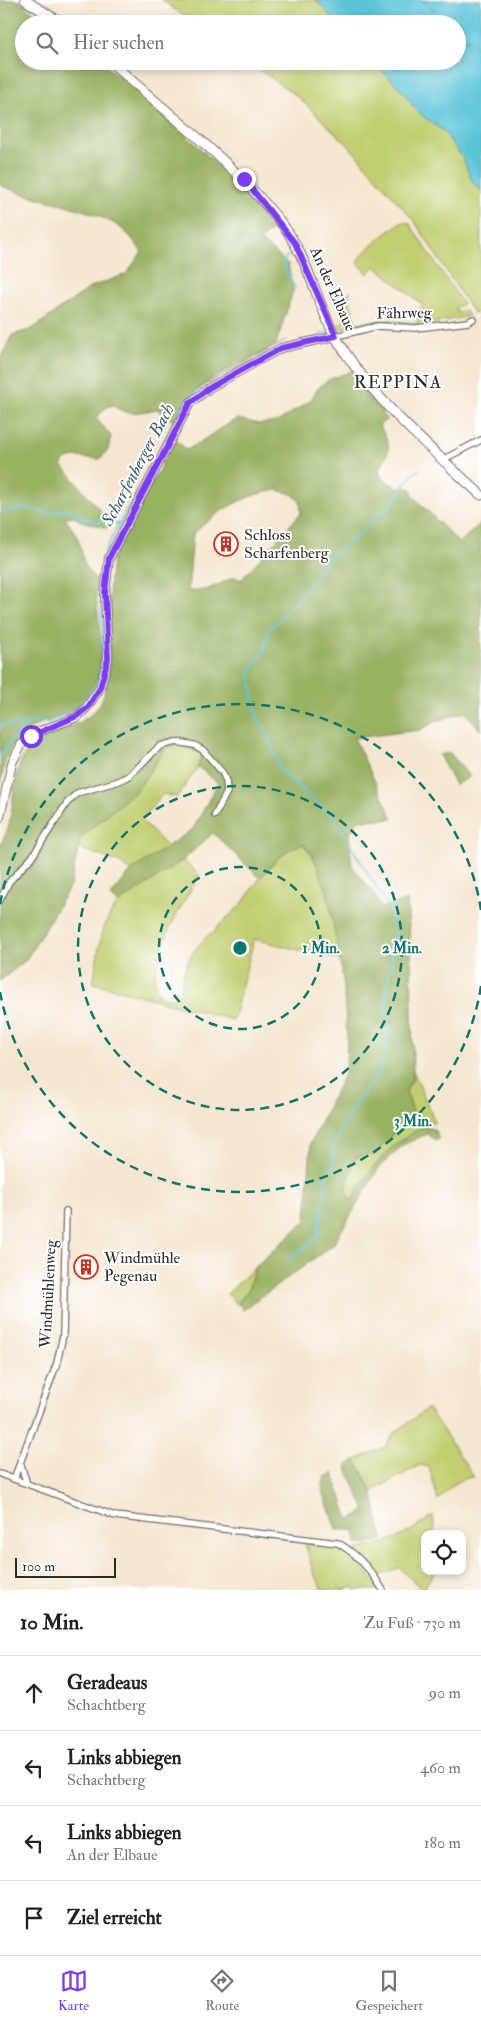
<!DOCTYPE html>
<html lang="de">
<meta charset="utf-8">
<style>
body{margin:0;font-family:"IM FELL Double Pica",serif;background:#f2f2f2;color:#222}
.controls{position:absolute;right:15px;bottom:15px;display:grid;overflow:hidden;border-radius:10px;box-shadow:0 2px 8px #0003}
.controls button{width:45px;height:45px;display:grid;place-items:center;padding:0;border:0;border-bottom:1px solid #e0e0e0;background:#fff;color:#222;font:25px sans-serif}
.scale{position:absolute;left:15px;bottom:12px;width:101px;box-sizing:border-box;padding-left:5px;border:2px solid #2b2b2b;border-top:0;font-size:14px;line-height:18px;white-space:nowrap;color:#2b2b2b;-webkit-text-stroke:4px #fff;paint-order:stroke}
.stop{position:absolute;width:15px;height:15px;margin:-11px;border:4px solid #7c3aed;border-radius:50%;background:#fff}
.stop.end{background:#7c3aed;border-color:#fff;box-shadow:0 1px 5px #0008}
.list{margin:0;padding:0;list-style:none}
h2{display:flex;justify-content:space-between;align-items:center;height:65px;margin:0;padding:0 20px;font-size:21px}
h2 small{font-size:16px;font-weight:400;color:#767676}
.list li{display:grid;grid-template-columns:32px 1fr auto;gap:15px;align-items:center;box-sizing:border-box;height:75px;padding:0 20px;border-top:1px solid #e0e0e0}
.list b{display:block;font-size:19px;white-space:nowrap}
.list p{margin:0;font-size:16px;white-space:nowrap;color:#767676}
.list em{font-size:16px;font-style:normal;color:#767676}
.icon{flex:none;width:28px;height:28px;fill:none;stroke:currentColor;stroke-width:2;stroke-linecap:round;stroke-linejoin:round}
.map{position:relative;flex:none;width:481px;height:1590px;overflow:hidden}
.search{position:absolute;background:#fff;box-shadow:0 2px 8px #0003;left:15px;right:15px;top:15px;height:55px;display:flex;align-items:center;gap:12px;box-sizing:border-box;padding:0 18px;border-radius:28px;color:#767676;font-size:19px}
.sheet{height:365px;background:#fff}
nav{display:flex;justify-content:space-around;align-items:center;box-sizing:border-box;height:70px;border-top:1px solid #e0e0e0;background:#fff;font-size:14px;color:#767676}
nav a{display:grid;justify-items:center;gap:2px}
nav .on{color:#7c3aed}
.map>svg:first-child{display:block}
</style>
<div class="map">
<svg width="481" height="1590" viewBox="0 0 481 1590">
<rect width="100%" height="100%" fill="#fff"/>
<filter id="ink" filterUnits="userSpaceOnUse"><feTurbulence type="fractalNoise" baseFrequency=".02" numOctaves="2"/><feDisplacementMap in="SourceGraphic" scale="10" xChannelSelector="R" yChannelSelector="G"/><feConvolveMatrix kernelMatrix="1 2 1 2 8 2 1 2 1" color-interpolation-filters="sRGB"/></filter>
<filter id="wash" filterUnits="userSpaceOnUse"><feTurbulence type="fractalNoise" baseFrequency=".0096" numOctaves="4" result="noise"/><feDisplacementMap in="SourceGraphic" scale="20" xChannelSelector="R" yChannelSelector="G"/><feGaussianBlur stdDeviation="1.12" result="paint"/><feColorMatrix in="noise" values="0 0 0 0 0 0 0 0 0 0 0 0 0 0 0 0 0 1.4 0 .05"/><feComposite in="paint" operator="in"/></filter>
<g filter="url(#wash)">
<rect width="100%" height="100%" fill="#f6e5cf"/>
<!-- green -->
<path fill="#c1ce6f" stroke="#767c4d" d="M 162,0 L 316,0 L 338,24 L 195,24 Z
M 247,61 L 372,61 L 398,86 L 419,113 L 444,132 L 463,158 L 472,181 L 481,191 L 481,310 L 474,314 L 415,222 L 349,146 L 297,96 Z
M 404,222 L 409,223 L 463,304 L 455,308 L 458,313 L 465,310 L 469,316 L 424,325 L 379,322 L 338,329 L 337,325 L 344,322 L 339,304 L 350,291 L 349,297 L 356,323 L 390,320 L 417,324 L 418,310 L 423,305 L 375,266 L 368,274 L 357,262 L 367,249 L 398,224 Z
M 181,745 L 202,753 L 198,767 L 177,797 L 163,794 L 141,820 L 168,847 L 131,871 L 120,863 L 79,848 L 81,837 L 137,790 L 167,746 Z
M 303,844 C 330,875 333,921 340,960 L 254,939 L 233,1020 L 93,983 C 98,958 99,926 116,906 C 125,894 168,870 183,860 L 199,875 C 185,901 140,969 160,996 L 172,998 L 180,994 C 186,961 186,959 209,934 L 214,933 L 217,927 L 241,905 L 260,878 L 287,848 Z
M 413,1070 L 435,1122 C 395,1140 374,1161 353,1199 L 350,1201 L 346,1189 L 355,1158 L 365,1155 L 376,1155 C 382,1143 393,1138 396,1126 L 409,1118 L 411,1105 L 406,1091 L 412,1080 Z
M 255,1267 L 248,1291 L 239,1301 L 239,1306 L 227,1294 Z
M 428,1408 L 474,1477 C 457,1478 449,1489 438,1500 L 429,1467 L 420,1465 L 372,1491 L 355,1460 L 385,1447 L 393,1434 Z
M 433,1515 L 435,1534 L 425,1534 L 425,1571 L 435,1571 L 423,1590 L 399,1568 L 378,1576 L 355,1550 C 389,1543 406,1536 433,1515 Z
M 305,1543 C 343,1544 360,1558 379,1590 L 355,1590 L 353,1587 L 343,1590 L 323,1590 L 313,1572 Z"/>
<!-- forest -->
<path fill="#98b162" stroke="#626e46" fill-rule="evenodd" d="M 0,0 L 17,0 L 49,24 L 24,24 L 24,61 L 99,61 L 131,85 L 204,152 L 278,225 L 260,240 L 288,264 L 293,291 L 276,344 C 240,368 191,378 174,421 L 161,415 L 159,409 C 141,411 128,418 113,405 L 107,407 L 96,418 L 111,436 L 108,450 L 100,459 L 75,457 L 64,460 L 62,465 L 109,521 L 107,528 L 81,521 L 72,516 L 65,518 C 68,524 74,529 76,535 C 84,551 80,566 95,578 C 95,610 107,649 96,680 C 80,725 36,711 12,746 C 5,757 3,773 0,786 L 0,359 L 12,335 L 32,329 L 91,287 L 126,274 L 142,252 C 135,243 130,235 121,228 C 88,205 37,202 0,185 Z
M 354,370 L 382,405 L 382,414 L 388,419 L 379,425 C 392,446 391,449 379,470 L 381,477 L 397,488 L 411,488 L 413,496 L 459,543 L 481,523 L 481,731 L 465,712 L 439,720 L 420,730 L 354,738 L 393,819 L 358,820 L 349,835 L 352,866 L 373,892 L 381,908 L 407,900 L 411,952 L 413,1070 L 412,1080 L 406,1091 L 413,1112 L 409,1118 L 396,1126 C 393,1138 382,1143 376,1155 L 365,1155 L 355,1158 L 346,1189 L 350,1200 L 353,1199 C 370,1168 391,1142 424,1127 L 434,1129 L 439,1139 L 436,1141 L 427,1134 L 403,1145 L 380,1166 L 333,1245 L 243,1310 L 239,1301 L 248,1291 L 255,1267 L 306,1220 L 311,1142 L 346,1070 L 347,1038 L 343,979 L 327,891 L 313,855 L 303,844 C 284,849 273,863 260,878 L 213,833 L 183,860 L 119,903 L 110,897 L 131,871 L 193,829 L 218,783 L 198,767 L 202,753 L 181,745 L 167,746 L 137,790 L 81,837 L 70,886 L 26,960 L 0,981 L 0,845 C 3,840 6,834 8,828 C 15,805 11,775 25,754 C 43,726 91,732 103,697 C 118,650 102,601 114,553 L 174,442 L 178,442 L 187,450 L 233,421 L 238,419 L 259,424 L 277,422 L 311,400 L 317,389 L 328,380 ZM 277,490 L 292,494 L 300,501 L 301,513 L 241,580 L 235,577 L 206,590 L 188,591 L 193,534 C 218,511 242,495 277,490 Z
M 450,753 L 470,777 L 455,785 L 439,755 Z
M 355,1460 L 372,1491 L 383,1540 L 357,1545 L 353,1530 L 336,1530 L 322,1488 L 325,1477 L 333,1473 L 349,1520 L 365,1511 L 346,1466 Z"/>
<!-- water -->
<path fill="#5cc4d8" stroke="#447882" d="M 316,0 L 481,0 L 481,191 L 472,181 L 463,158 L 444,132 L 419,113 L 398,86 L 372,61 L 457,61 L 457,24 L 338,24 Z
M 287,340 L 202,387 L 189,399 L 176,422 L 174,421 L 183,403 L 196,390 Z"/>
<g fill="none" stroke-linecap="round" stroke-linejoin="round">
<!-- stream -->
<path stroke="#5cc4d8" stroke-width="2" d="M 293,253 L 286,257 L 283,263 L 295,289
M 478,318 L 481,318
M 321,334 L 331,332
M 153,465 L 175,420
M 0,512 L 27,508 L 48,513 L 68,509 L 79,516 L 98,522 L 120,524
M 0,725 L 28,724
M 0,757 C 4,748 24,724 33,721 C 38,720 43,723 48,722 C 66,719 84,703 93,689 C 114,658 92,591 105,553 C 116,524 136,497 151,470
M 333,817 L 280,769 L 265,730 L 256,715 L 250,673 L 254,663 L 263,655 L 269,630 L 296,601 L 328,559 L 367,527 L 376,516 L 389,507 L 413,474 L 419,470
M 289,1260 L 317,1237 L 326,1189 L 325,1178 L 334,1162 L 332,1148 L 350,1112 L 380,1070 L 387,1041 L 386,983 L 396,941 L 391,911 L 338,825"/>
<!-- ferry -->
<path stroke="#3c6168" stroke-width="1" stroke-dasharray="6 5" stroke-linecap="butt" d="M 422,0 L 450,24
M 457,30 L 481,52"/>
</g>
</g>
<g filter="url(#ink)">
<g fill="none" stroke-linecap="round" stroke-linejoin="round">
<!-- street casing -->
<g stroke="#726c64" stroke-width="8">
<path id="street" d="M 336,336 L 378,326 L 416,328 L 468,322 L 473,319
M 442,460 L 481,440
M 0,900 L 9,882 L 32,857 L 67,803 L 77,793 L 116,782 L 129,776 L 160,746 L 176,742 L 194,745 L 203,750 L 222,772 L 226,781 L 227,792 L 215,815
M 20,1462 L 27,1484
M 0,1474 L 115,1516 L 338,1543 C 356,1553 372,1572 383,1590
M 14,1479 L 57,1363 L 63,1335 L 66,1211"/>
</g>
<!-- secondary casing -->
<g stroke="#726c64" stroke-width="10">
<path id="secondary" d="M 0,817 L 12,763 L 21,745 L 40,731 L 77,717 L 87,707 L 100,688 L 108,659 L 105,593 L 109,558 L 190,403 L 209,388 L 281,348 L 336,336"/>
</g>
<!-- primary casing -->
<g stroke="#726c64" stroke-width="11">
<path id="primary" d="M 25,0 L 63,24
M 110,61 C 169,116 236,163 285,228 C 308,260 316,299 334,334 C 369,397 429,447 481,495"/>
</g>
<!-- street -->
<use href="#street" stroke="#fff" stroke-width="5.5"/>
<!-- secondary -->
<use href="#secondary" stroke="#fff" stroke-width="8"/>
<!-- primary -->
<use href="#primary" stroke="#fff" stroke-width="9"/>
</g>
</g>
<g fill="none" stroke-linecap="round" stroke-linejoin="round" filter="url(#ink)">
<!-- route -->
<path stroke="#7c3aed" stroke-width="6" d="M 31,736 L 77,716 L 88,707 L 100,688 L 108,659 L 105,593 L 109,558 L 190,403 L 209,388 L 281,348 L 336,336 L 295,243 L 244,179"/>
</g>
<!-- distance rings -->
<g fill="none" stroke="#0f766e" stroke-width="2.5" stroke-dasharray="9 6">
<circle cx="240" cy="948" r="81"/>
<circle cx="240" cy="948" r="162"/>
<path d="M481 986A244 244 0 0 1 0 992M0 904A244 244 0 0 1 481 910"/>
</g>
<!-- icons -->
<defs>
<g id="building-ring" transform="scale(1.25)"><circle r="9.5" fill="#fff" stroke="#c8321e" stroke-width="1.5"/><path d="M-4-6H4V6H1V3H-1V6H-4ZM-2.5-4.3h1.7v1.8h-1.7ZM.8-4.3h1.7v1.8H.8ZM-2.5-1h1.7V.8h-1.7ZM.8-1h1.7V.8H.8Z" fill="#c8321e"/></g>
</defs>
<g fill-rule="evenodd">
<use href="#building-ring" x="226" y="544"/>
<use href="#building-ring" x="86" y="1267"/>
</g>
<g text-anchor="middle" dominant-baseline="central" stroke-width="4" stroke-linejoin="round" paint-order="stroke">
<!-- street labels -->
<g font-size="16" fill="#2b2b2b" stroke="#fff">
<text transform="translate(333 289) rotate(66)">An der Elbaue</text>
<text transform="translate(404 313) rotate(-1)">Fährweg</text>
<text transform="translate(48 1294) rotate(-87)">Windmühlenweg</text>
</g>
<!-- poi labels -->
<g font-size="16" fill="#2b2b2b" stroke="#fff" text-anchor="start">
<text x="244" y="535">Schloss<tspan x="244" dy="18">Scharfenberg</tspan></text>
<text x="104" y="1258">Windmühle<tspan x="104" dy="18">Pegenau</tspan></text>
</g>
<!-- neighbourhood labels -->
<g font-size="18" letter-spacing="1" fill="#2b2b2b" stroke="#fff">
<text x="398" y="382">REPPINA</text>
</g>
<!-- water labels -->
<g font-size="18" font-style="italic" fill="#3c6168" stroke="#fff">
<text transform="translate(138 465) rotate(-62)">Scharfenberger Bach</text>
</g>
</g>
<circle cx="240" cy="948" r="8" fill="#0f766e" stroke="#fff" stroke-width="2.5"/>
<g font-size="15" text-anchor="middle" font-weight="bold" fill="#0f766e" stroke="#fff" stroke-width="4" stroke-linejoin="round" paint-order="stroke">
<text x="321" y="953">1 Min.</text>
<text x="402" y="953">2 Min.</text>
<text x="413" y="1126">3 Min.</text>
</g>
</svg>
<div class="controls">
<button><svg class="icon" aria-label="locate" viewBox="0 0 24 24"><circle cx="12" cy="12" r="6"/><path d="M12 2v4M12 18v4M2 12h4M18 12h4"/></svg></button>
</div>
<div class="scale">100 m</div>
<div class="stop" style="left:31px;top:736px"></div>
<div class="stop end" style="left:244px;top:179px"></div>
<div class="search"><svg class="icon" aria-label="search" viewBox="0 0 24 24"><circle cx="10" cy="10" r="6"/><path d="M15 15l6 6"/></svg>Hier suchen</div>
</div>
<section class="sheet">
<h2>10 Min.<small>Zu Fuß · 730 m</small></h2>
<ul class="list">
<li><svg class="icon" aria-label="ahead" viewBox="0 0 24 24"><path d="M12 20V5M6 11l6-6 6 6"/></svg><div><b>Geradeaus</b><p>Schachtberg</p></div><em>90 m</em></li>
<li><svg class="icon" aria-label="left" viewBox="0 0 24 24"><path d="M17 20v-9H6M10 6l-5 5 5 5"/></svg><div><b>Links abbiegen</b><p>Schachtberg</p></div><em>460 m</em></li>
<li><svg class="icon" aria-label="left" viewBox="0 0 24 24"><path d="M17 20v-9H6M10 6l-5 5 5 5"/></svg><div><b>Links abbiegen</b><p>An der Elbaue</p></div><em>180 m</em></li>
<li><svg class="icon" aria-label="arrive" viewBox="0 0 24 24"><path d="M6 21V4h12l-3 4 3 4H6"/></svg><div><b>Ziel erreicht</b></div></li>
</ul>
</section>
<nav>
<a class="on"><svg class="icon" aria-label="map" viewBox="0 0 24 24"><path d="M3 6l6-2 6 2 6-2v14l-6 2-6-2-6 2zM9 4v14M15 6v14"/></svg>Karte</a>
<a><svg class="icon" aria-label="directions" viewBox="0 0 24 24"><path d="M12 3l9 9-9 9-9-9zM9 14v-3h6M13 9l2 2-2 2"/></svg>Route</a>
<a><svg class="icon" aria-label="saved" viewBox="0 0 24 24"><path d="M7 4h10v16l-5-4-5 4z"/></svg>Gespeichert</a>
</nav>
